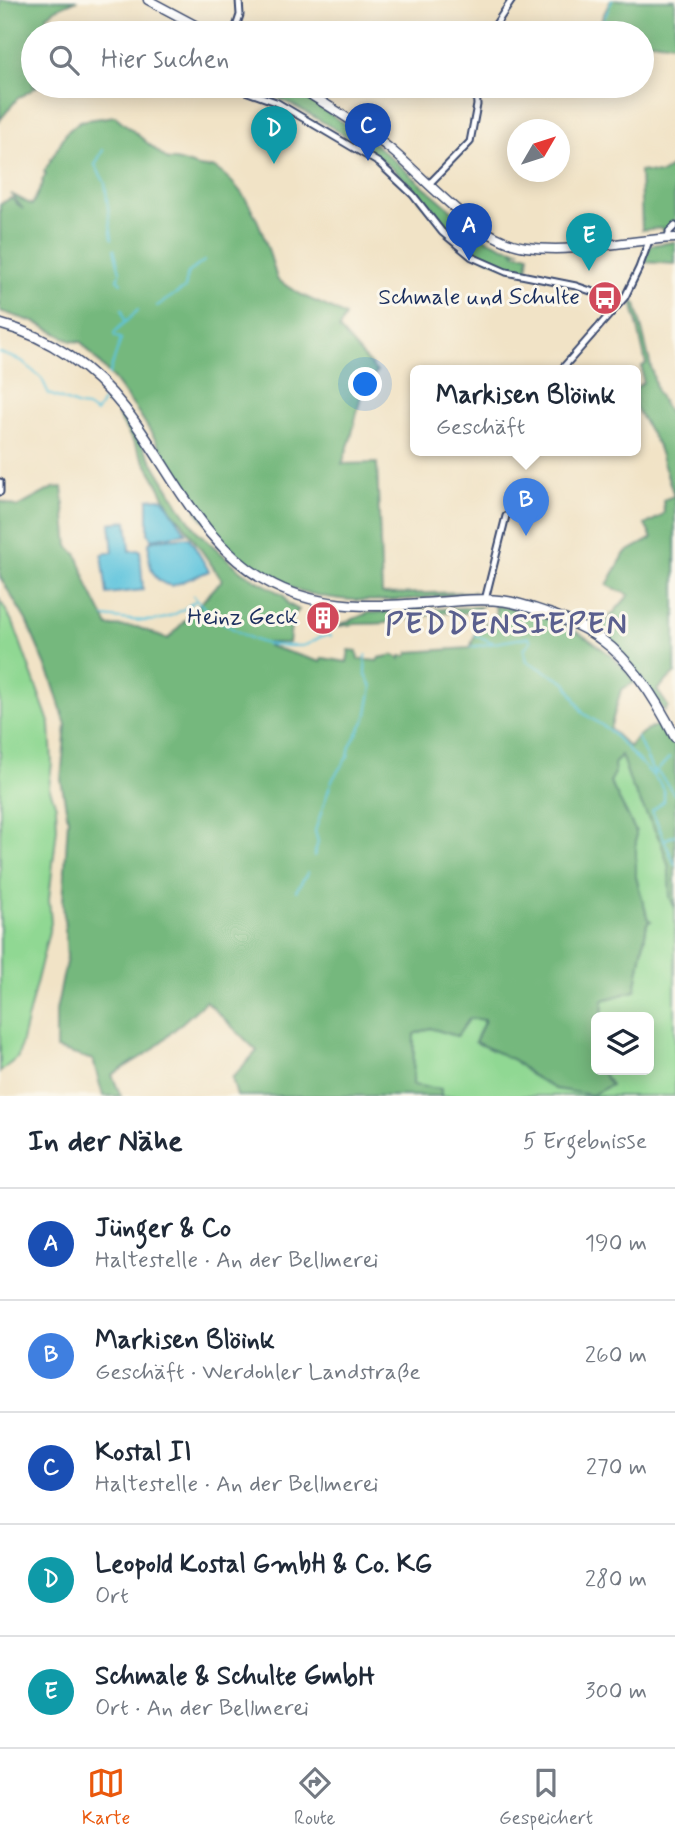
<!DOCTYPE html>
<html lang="de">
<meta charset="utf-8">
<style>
body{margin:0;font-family:Mynerve,sans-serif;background:#f2f2f3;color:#1f2937}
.controls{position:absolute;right:21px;bottom:21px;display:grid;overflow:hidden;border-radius:10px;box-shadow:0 4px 18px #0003}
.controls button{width:63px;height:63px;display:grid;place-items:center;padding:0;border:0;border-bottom:2px solid #e0e1e3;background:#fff;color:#1f2937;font:35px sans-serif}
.compass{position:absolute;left:507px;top:119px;width:63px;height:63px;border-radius:50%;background:#fff;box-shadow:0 4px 18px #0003;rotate:51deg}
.you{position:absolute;left:366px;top:385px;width:24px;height:24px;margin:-18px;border:5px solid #fff;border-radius:50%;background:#1a73e8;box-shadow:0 0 0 10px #1a73e833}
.badge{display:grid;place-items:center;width:46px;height:46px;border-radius:50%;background:#ea580c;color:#fff;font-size:23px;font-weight:700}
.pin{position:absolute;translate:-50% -58px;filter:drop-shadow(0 2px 4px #0008)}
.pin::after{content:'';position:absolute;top:37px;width:24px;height:21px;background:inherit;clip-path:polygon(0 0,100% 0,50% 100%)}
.popup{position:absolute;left:410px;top:365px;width:231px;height:91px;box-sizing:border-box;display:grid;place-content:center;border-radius:10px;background:#fff;filter:drop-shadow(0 2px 5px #0005);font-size:23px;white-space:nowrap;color:#747a83}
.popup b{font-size:26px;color:#1f2937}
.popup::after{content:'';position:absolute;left:50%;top:100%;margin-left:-14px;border:14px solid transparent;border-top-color:#fff}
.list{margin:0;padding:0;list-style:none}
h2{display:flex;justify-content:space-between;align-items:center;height:91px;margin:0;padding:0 28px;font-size:30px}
h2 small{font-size:23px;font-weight:400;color:#747a83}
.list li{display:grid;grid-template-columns:46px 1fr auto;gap:21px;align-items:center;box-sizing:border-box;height:112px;padding:0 28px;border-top:2px solid #e0e1e3}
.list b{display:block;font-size:26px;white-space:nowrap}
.list p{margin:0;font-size:23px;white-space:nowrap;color:#747a83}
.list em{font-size:23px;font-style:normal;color:#747a83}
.icon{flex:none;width:38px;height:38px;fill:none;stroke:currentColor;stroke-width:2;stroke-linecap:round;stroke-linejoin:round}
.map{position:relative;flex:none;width:675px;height:1096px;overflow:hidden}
.search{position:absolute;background:#fff;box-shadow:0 4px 18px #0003;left:21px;right:21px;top:21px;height:77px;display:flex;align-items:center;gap:18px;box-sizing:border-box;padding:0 24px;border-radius:38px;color:#747a83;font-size:26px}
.sheet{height:651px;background:#fff}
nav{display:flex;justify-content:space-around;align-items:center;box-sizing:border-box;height:98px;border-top:2px solid #e0e1e3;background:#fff;font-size:19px;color:#747a83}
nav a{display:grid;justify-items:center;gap:4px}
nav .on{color:#ea580c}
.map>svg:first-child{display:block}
</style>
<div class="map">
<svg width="675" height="1096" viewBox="0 0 675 1096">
<rect width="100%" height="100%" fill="#fbf7ec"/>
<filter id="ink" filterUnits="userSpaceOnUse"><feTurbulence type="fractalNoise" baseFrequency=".0143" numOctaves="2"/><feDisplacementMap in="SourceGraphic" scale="14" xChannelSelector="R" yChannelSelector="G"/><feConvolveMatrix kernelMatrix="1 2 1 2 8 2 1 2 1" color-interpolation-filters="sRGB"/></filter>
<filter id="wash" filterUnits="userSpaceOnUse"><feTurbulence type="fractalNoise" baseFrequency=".00686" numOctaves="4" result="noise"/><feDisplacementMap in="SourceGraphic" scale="28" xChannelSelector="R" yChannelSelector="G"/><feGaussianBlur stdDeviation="1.57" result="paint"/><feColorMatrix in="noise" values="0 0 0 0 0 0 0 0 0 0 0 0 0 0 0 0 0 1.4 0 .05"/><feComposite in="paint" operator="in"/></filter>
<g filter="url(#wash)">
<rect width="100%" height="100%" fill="#f1e3c6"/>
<!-- green -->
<path fill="#90d893" stroke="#568478" stroke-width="2" d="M 0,600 L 14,625 L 50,725 L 52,763 L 49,787 L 56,806 L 57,828 L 49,899 L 51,923 L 18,1057 L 0,1072 Z
M 621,755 L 631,784 L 661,842 L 669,868 L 670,897 L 675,908 L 675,1096 L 441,1096 L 441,1089 L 413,1086 L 414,1033 L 430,1028 L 457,1036 L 470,1018 L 485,1020 L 475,1042 L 514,1060 L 531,1075 L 610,1085 L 600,1070 L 649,1070 L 649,1017 L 602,1017 L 603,1000 L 635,991 L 648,919 L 636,877 L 636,832 L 610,782 L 614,764 Z"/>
<!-- forest -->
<path fill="#74b87d" stroke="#48746e" stroke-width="2" d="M 0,0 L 77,0 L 56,9 L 47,16 L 48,33 L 33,33 L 33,86 L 38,86 L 17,99 L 0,120 Z
M 611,0 L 675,0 L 675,44 L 650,41 L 642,45 L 642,33 L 596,33 L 601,31 L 602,18 Z
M 247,86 L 282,86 L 300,95 L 369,139 L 484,238 L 504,247 L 519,250 L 514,252 L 516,254 L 529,254 L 527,272 C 473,259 450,236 416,195 L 418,193 C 390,162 357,142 321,121 C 297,107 274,94 247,86 Z
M 115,116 L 168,160 C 183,158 197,171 213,167 C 253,191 265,237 277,279 C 301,298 321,302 345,316 L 339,329 L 377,372 L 363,387 L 351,438 L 342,464 L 377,463 L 382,594 L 475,592 C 391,602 300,616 232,551 C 219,538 208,524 196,511 L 199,509 L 140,415 L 114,380 L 81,342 L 71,341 L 37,323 L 0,311 L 0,204 L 11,198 L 23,209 L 11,194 L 32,205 L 43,183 L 42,181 L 46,174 L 44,172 L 66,133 L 80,121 Z
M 674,165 L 675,223 L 663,232 L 662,228 L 642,230 L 640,171 L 661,174 Z
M 675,242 L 675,264 L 643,262 L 651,245 Z
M 632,301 L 636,304 L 657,392 L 675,424 L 675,673 L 657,690 L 668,706 L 665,711 L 608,637 L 601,633 L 607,620 L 629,595 L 607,585 L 625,553 L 652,538 L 645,525 L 661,516 L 664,512 L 663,500 L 674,496 L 657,444 L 636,408 L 636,388 L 643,382 L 642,366 L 646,364 Z
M 122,415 L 130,424 L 179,506 L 198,532 L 242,572 L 283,595 L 288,604 L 299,610 L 292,617 L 289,643 L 268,643 L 268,646 L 321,662 L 322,658 L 347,662 L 349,650 L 357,651 L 358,659 L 377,661 L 379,658 L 394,655 L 400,659 L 400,656 L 407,656 L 409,652 L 470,648 L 478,626 L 485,624 L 496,615 L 495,606 C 547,612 604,639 635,682 L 621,690 L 610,729 L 629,747 C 637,736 648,726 662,725 L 666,728 L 675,748 L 675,908 L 670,897 L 669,868 L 661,842 L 631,784 L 621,755 L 614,764 L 615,773 L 610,782 L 636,832 L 636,877 L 648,919 L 651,921 L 647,923 L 635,991 L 603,1000 L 602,1017 L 596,1017 L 596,1070 L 600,1070 L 611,1085 L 592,1095 L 555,1089 L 531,1075 L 514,1060 L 475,1042 L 485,1020 L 470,1018 L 457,1036 L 430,1028 L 414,1034 L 413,1085 L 441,1089 L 441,1096 L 237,1096 L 232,1078 L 257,1051 L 206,1001 L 151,1051 L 112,1075 L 121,1096 L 103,1096 L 93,1060 L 56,1049 L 56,1011 L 67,957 L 63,903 L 68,819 L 61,780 L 66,725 L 51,678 L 26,620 L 0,577 L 0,501 L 18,507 L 53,488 L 62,487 L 68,546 L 77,555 L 90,590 L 108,626 L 137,627 L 168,639 L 222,580 L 181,521 L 171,511 L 155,479 L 118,416 Z
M 481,607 C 472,616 457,612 445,613 C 424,614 406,621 386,623 C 368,625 349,622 332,628 L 368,613 Z"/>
<!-- water -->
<path fill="#5fc4dd" stroke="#3d7a9e" stroke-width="2" d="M 160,498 L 164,500 L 186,533 L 151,539 L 148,533 L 148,499 Z
M 127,521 L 130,550 L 128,551 L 140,550 L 143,590 L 107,594 L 102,554 L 113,552 L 110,523 Z
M 189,537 L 209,571 L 172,586 C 150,582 148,562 149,543 L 153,540 Z"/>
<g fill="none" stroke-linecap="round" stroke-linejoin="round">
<!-- stream -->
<path stroke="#5fc4dd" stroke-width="2" d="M 598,33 L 612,0
M 602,33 L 603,24
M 103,150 L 95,165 L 105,183 L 112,239
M 114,249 L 120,272
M 119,275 L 117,279 L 121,283
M 157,306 L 185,288 L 188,273 L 204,261
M 126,322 L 138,310
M 0,353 L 22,361 L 42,379 L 49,394 L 79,406 L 87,407 L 96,413 L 103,401
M 109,375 L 121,339 L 115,336 L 114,333 L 125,322 L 122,310
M 193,595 C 206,614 245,639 267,644 C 277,646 291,646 301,646 C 313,645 318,633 331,636
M 104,617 C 144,621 161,628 195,601
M 475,635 L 494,643
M 471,647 L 529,637 L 531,641 L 524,649 L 527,661 L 566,683 L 583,713 L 609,730 L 659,782 L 664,790 L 664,801 L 652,811 L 675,865
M 637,737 L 654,774
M 654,770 L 660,775 L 675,795
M 658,770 L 669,758
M 666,839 L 675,835
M 314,856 L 318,842 L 315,831 L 332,780 L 348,756 L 350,746 L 366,718 L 372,687 L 365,672 L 366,655
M 296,891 L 308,872"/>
</g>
</g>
<g filter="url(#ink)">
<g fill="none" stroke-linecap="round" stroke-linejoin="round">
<!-- street casing -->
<g stroke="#3b4a6e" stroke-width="9">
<path id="street" d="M 234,33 L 240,15 L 239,0
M 490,33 L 512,0
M 231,86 L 276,102 L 379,163 L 413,195 L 442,232 L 472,257 L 506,272 L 576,286 L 617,300 L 623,298
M 430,183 L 470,142 L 477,105 L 476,86
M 669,239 L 669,232 L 675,226
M 561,370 L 625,297 L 639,268 L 649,241
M 0,482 L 0,492
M 485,600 L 506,516"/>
</g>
<!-- secondary casing -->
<g stroke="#3b4a6e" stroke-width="11">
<path id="secondary" d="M 148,0 L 210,33
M 296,86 C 328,105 360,125 389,148 C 427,179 477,241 526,247 C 575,254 626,240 675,238"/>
</g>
<!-- primary casing -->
<g stroke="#3b4a6e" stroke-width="12">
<path id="primary" d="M 0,324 C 50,337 93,368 125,409 C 173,471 200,547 274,585 C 323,610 377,607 430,603 C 454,601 480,598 504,601 C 520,603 535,609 550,614 C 568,621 587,628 602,640 C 634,663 658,703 675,737"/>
</g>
<!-- street -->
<use href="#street" stroke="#fff" stroke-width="5"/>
<!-- secondary -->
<use href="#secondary" stroke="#fff" stroke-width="8"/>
<!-- primary -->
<use href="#primary" stroke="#fff" stroke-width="9"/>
</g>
</g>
<!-- icons -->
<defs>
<g id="bus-disc" transform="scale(1.75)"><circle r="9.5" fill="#d1495b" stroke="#fbf7ec"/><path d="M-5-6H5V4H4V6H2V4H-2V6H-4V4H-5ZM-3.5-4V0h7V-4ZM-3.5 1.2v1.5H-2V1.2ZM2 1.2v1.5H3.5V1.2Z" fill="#fff"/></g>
<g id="building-disc" transform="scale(1.75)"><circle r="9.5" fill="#d1495b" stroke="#fbf7ec"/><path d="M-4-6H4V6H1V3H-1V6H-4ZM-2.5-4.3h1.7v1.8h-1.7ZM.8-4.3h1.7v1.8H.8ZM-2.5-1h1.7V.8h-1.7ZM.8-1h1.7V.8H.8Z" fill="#fff"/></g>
</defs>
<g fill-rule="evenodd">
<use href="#bus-disc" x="605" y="298"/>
<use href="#building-disc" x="323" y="618"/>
</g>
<g text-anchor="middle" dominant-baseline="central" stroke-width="6" stroke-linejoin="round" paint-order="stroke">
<!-- poi labels -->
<g font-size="23" fill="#1b2f5e" stroke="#fbf7ec" text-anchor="end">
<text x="580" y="298">Schmale und Schulte</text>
<text x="298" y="618">Heinz Geck</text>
</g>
<!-- district labels -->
<g font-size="30" font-weight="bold" letter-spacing="2" fill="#5a5f8e" stroke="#fbf7ec">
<text x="507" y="624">PEDDENSIEPEN</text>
</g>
</g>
</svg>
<div class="controls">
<button><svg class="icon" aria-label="layers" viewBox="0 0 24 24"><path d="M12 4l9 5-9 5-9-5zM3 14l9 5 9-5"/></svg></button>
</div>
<svg class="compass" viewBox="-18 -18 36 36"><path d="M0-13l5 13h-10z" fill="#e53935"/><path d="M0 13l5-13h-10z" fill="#747a83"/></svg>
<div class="you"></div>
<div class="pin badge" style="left:469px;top:261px;background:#1a4fb4">A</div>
<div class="pin badge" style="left:526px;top:536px;background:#3f7fe0">B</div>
<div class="popup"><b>Markisen Blöink</b>Geschäft</div>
<div class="pin badge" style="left:368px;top:161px;background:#1a4fb4">C</div>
<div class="pin badge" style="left:274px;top:164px;background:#0f9aa8">D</div>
<div class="pin badge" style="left:589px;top:271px;background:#0f9aa8">E</div>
<div class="search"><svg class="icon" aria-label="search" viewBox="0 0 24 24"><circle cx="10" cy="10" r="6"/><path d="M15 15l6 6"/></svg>Hier suchen</div>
</div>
<section class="sheet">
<h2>In der Nähe<small>5 Ergebnisse</small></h2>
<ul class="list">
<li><span class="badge" style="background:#1a4fb4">A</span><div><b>Jünger &amp; Co</b><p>Haltestelle · An der Bellmerei</p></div><em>190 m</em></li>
<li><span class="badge" style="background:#3f7fe0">B</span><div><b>Markisen Blöink</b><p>Geschäft · Werdohler Landstraße</p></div><em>260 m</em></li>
<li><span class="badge" style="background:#1a4fb4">C</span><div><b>Kostal II</b><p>Haltestelle · An der Bellmerei</p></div><em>270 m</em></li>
<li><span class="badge" style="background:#0f9aa8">D</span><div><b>Leopold Kostal GmbH &amp; Co. KG</b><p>Ort</p></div><em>280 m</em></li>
<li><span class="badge" style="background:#0f9aa8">E</span><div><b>Schmale &amp; Schulte GmbH</b><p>Ort · An der Bellmerei</p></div><em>300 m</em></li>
</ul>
</section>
<nav>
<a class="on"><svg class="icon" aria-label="map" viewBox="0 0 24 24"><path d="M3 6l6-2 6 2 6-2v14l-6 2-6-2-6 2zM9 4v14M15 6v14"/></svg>Karte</a>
<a><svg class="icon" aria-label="directions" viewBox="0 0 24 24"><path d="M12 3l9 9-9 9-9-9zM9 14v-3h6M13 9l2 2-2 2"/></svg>Route</a>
<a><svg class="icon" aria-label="saved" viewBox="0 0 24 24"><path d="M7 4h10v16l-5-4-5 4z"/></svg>Gespeichert</a>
</nav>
